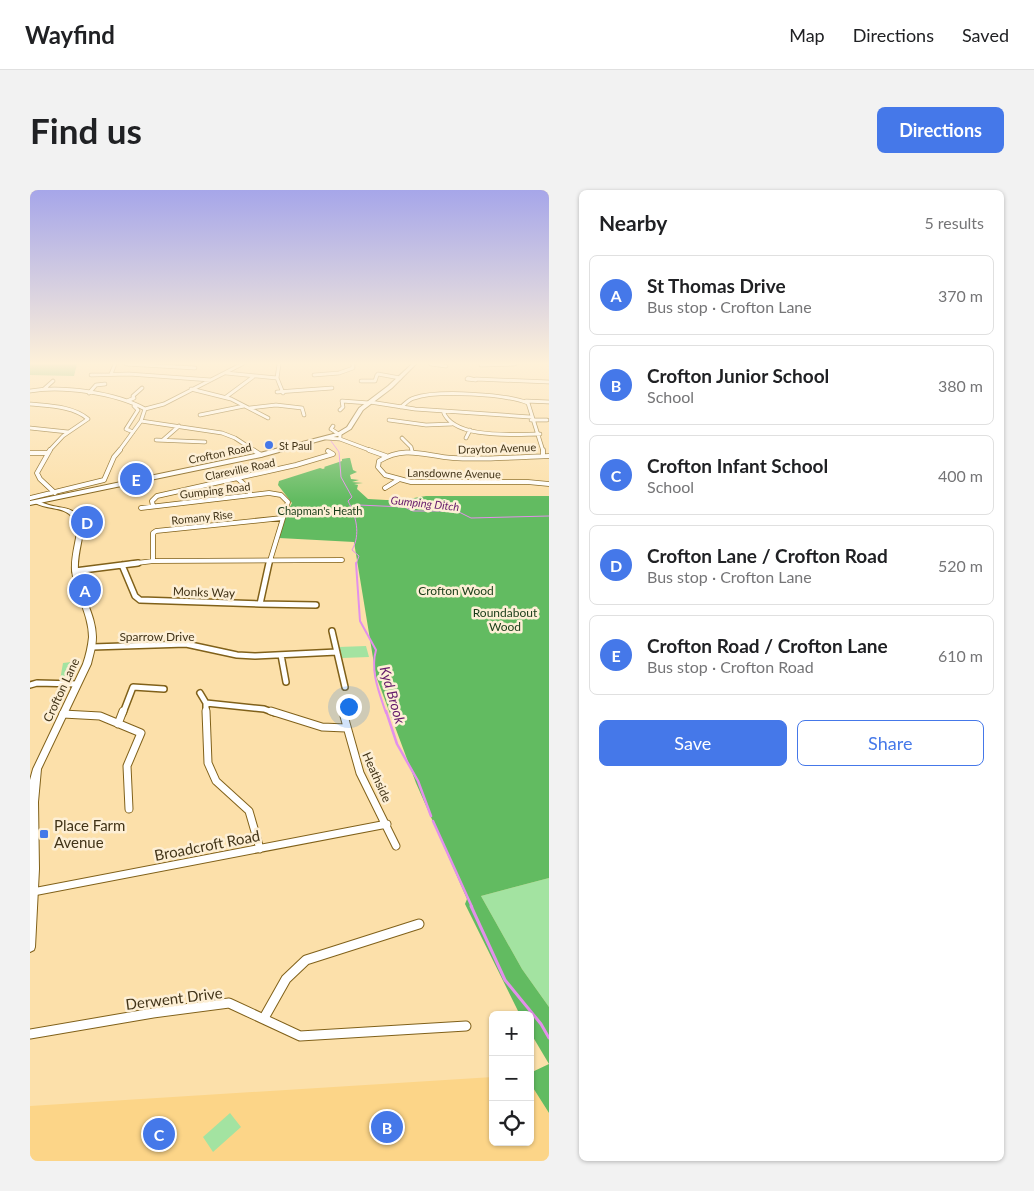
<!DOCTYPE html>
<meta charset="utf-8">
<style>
body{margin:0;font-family:Lato,sans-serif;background:#f2f2f2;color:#202124}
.controls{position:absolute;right:15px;bottom:15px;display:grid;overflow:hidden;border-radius:8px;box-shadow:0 1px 4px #0004}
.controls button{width:45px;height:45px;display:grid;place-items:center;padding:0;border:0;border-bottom:1px solid #e0e0e0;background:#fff;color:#202124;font:25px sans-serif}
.you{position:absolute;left:318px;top:516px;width:18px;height:18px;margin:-12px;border:4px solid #fff;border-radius:50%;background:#1a73e8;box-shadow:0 0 0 8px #1a73e833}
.badge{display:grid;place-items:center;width:32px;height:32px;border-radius:50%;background:#4578e9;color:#fff;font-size:16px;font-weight:700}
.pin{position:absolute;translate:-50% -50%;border:2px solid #fff;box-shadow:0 1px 5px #0006}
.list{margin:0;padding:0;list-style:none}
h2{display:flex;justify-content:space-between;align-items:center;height:65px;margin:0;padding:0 20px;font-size:21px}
h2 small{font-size:16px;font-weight:400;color:#757577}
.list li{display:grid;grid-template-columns:32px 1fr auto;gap:15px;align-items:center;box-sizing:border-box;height:80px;margin:0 10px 10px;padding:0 10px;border:1px solid #e0e0e0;border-radius:8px}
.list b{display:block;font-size:19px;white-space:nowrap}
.list p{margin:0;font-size:16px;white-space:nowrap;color:#757577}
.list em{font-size:16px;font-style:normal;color:#757577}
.actions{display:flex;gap:10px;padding:15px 20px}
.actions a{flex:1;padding:11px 0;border:1px solid #4578e9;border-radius:8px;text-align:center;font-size:18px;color:#4578e9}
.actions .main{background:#4578e9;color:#fff}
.icon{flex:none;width:28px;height:28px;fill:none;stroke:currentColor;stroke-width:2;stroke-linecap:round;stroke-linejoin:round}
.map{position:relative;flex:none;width:519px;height:971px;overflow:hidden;border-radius:8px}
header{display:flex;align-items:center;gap:30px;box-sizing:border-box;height:70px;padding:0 25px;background:#fff;border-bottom:1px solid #e0e0e0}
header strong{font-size:24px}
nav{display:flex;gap:28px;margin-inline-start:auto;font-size:18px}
.intro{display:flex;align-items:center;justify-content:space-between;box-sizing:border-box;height:120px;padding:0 30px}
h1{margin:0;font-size:35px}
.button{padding:12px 22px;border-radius:8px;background:#4578e9;color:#fff;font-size:18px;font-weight:700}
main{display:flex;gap:30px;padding:0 30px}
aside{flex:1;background:#fff;border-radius:8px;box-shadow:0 1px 4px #0004}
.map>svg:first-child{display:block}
</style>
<header>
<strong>Wayfind</strong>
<nav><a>Map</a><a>Directions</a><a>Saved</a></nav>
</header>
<div class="intro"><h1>Find us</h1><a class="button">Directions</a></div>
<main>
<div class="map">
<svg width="519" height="971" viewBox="0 0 519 971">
<rect width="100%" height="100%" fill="#fce0aa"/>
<!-- built -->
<path fill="#fcd588" d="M 463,887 L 463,952 L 500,952 L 500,893 L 519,923 L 519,971 L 0,971 L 0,916 Z"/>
<!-- green -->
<path fill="#a3e3a1" d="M 336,456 L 339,467 L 312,468 L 309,457 Z
M 49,471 L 43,487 L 38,490 L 30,490 L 33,473 Z
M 519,688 L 519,817 L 492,779 L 451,706 Z
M 200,923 L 211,937 L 183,962 L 173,947 Z"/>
<!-- forest -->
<path fill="#62bb61" d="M 0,174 L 47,174 L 44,186 L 0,185 Z
M 318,268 L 320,268 L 323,280 L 327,282 L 320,285 L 321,289 L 329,290 L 322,292 L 333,293 L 324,294 L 328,295 L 327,299 L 338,309 L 356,310 L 372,310 L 396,306 L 519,306 L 519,688 L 451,706 L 492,779 L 519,817 L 519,874 L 500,842 L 500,825 L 490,825 L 435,714 L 437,709 L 386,593 L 346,486 L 324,352 L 249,348 L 250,338 L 253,337 L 250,335 L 262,313 L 248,295 L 249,291 L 290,278 L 293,279 L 295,278 L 294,277 L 312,271 L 312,269 Z
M 519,874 L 519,923 L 500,893 L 500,883 Z"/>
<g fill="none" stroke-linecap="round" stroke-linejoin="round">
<!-- stream-far3 -->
<path stroke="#e390eb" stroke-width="1" d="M 301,251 L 309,262 L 311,287 L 322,307 L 318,311 C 326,326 331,344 322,360 L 329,366 L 326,374
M 328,315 L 374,317 L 383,321 L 427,321 L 441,328 L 519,326"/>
<!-- stream-far2 -->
<path stroke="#e390eb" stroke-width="2" d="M 326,373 L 330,431 L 346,460 C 340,481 349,502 356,523"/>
<!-- stream-far1 -->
<path stroke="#e390eb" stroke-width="2.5" d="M 356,521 L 367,554 L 388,591 L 401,626
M 403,631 L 442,717"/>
<!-- stream -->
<path stroke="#e390eb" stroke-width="3" d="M 441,716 L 475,790 L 511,834 L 519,848"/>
<!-- minor-far4 casing -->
<g stroke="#80611a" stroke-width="4.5">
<path id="minor-far4" d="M 96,174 L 165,178
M 249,174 L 247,188 L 253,203
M 401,174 L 416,176
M 451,175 L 485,174
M 196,183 L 247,188
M 81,184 L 85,174
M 348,184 L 370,188
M 61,185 L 99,184 L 181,190
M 284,185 L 309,183 L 323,178 L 323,174
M 438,188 L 446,190 L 437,189 Z
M 446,189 L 519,192
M 331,191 L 345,191 L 347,185
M 14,199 L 23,191
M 161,199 L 201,209 L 238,228
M 0,201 C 32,195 86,203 115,219
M 247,202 L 302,198
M 59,203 L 66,195 L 75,194
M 196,207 L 223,187
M 97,211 L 104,208 L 103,206 L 112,198
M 496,211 L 519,212
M 340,212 L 385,219 L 500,227
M 0,214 C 19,216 43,216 58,229 L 33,246 L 19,261
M 371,217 C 375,214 379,209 384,208 C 407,200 476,204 498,213 L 513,261
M 220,218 L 246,215 L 272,218 L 274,225
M 115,219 L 134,214 L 212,174
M 310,220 L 313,217 L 312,211 L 339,213
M 413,221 C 423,250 485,244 510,244
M 170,225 L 214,216
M 359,230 L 396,235 L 422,234
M 501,230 L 517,230
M 111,231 L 192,243 L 205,248 L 225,261
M 303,236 L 301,239 L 310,245 L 310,248
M 0,238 L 38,242
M 103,242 L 96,239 L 108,220 L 104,216
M 296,248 L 310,249 L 342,261
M 372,248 L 381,257 L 382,261
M 436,248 L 440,240
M 126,250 L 175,252
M 133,250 L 149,236
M 89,261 L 111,231 L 115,219"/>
</g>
<!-- minor-far3 casing -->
<g stroke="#80611a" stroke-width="5.5">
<path id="minor-far3" d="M 20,260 L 7,283 L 10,289 L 25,303
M 223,260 L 231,265
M 339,260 L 356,266
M 513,260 L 513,265
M 0,263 L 18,263
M 519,266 C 487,267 455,270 423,268 C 395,266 376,255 349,271 L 348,277 L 355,285 L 381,292 L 498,292 L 519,294
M 207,288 L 216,296 L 221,305
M 74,290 L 84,267 L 90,260
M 355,298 L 368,290
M 0,308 L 74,290
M 123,316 L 122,311 L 127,306 L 266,275 L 303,264 L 298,261
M 111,318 L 239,303 L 251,305 L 258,312 L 239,374
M 123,371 L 123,343 L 126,341 L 252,328
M 99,374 L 123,371 L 312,370"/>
</g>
<!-- minor-far2 casing -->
<g stroke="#80611a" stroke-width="8">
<path id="minor-far2" d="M 92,375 L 105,406 L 110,410 L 230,414 L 239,373
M 45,381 L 108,373
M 230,414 L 286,415
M 302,441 L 315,497
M 62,457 L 156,454 L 207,465 L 225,466 L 307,462
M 251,465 L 256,492
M 0,495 L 7,493 L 47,494
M 170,503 L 176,513 L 176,523
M 176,513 L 234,519 L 245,523
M 93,523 L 103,497 L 134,499"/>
</g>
<!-- minor-far1 casing -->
<g stroke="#80611a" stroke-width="9">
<path id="minor-far1" d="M 176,521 L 178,573 L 186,591 L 219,621 L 230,659
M 241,521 L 292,537 L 316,538
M 33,524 L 70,526 L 111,543 L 97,576 L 99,619
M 314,526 L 330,583 L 366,656
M 88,534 L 93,521
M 3,702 L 357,634"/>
</g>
<!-- minor casing -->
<g stroke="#80611a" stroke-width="11">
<path id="minor" d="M 234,828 L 256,789 L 276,770 L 389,734
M 0,844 L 123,823 L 199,813 L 270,846 L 436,836"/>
</g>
<!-- tertiary casing -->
<g stroke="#80611a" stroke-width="2">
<path id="tertiary" d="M 7,310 C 11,312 15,314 19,315 C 38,320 41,315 54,334 C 53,349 47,365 48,380 C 50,403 66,424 66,447 C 66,457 63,465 61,474 L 11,579 L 8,612 L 9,679 L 5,757 L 4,760 L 0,762 L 0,590 L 3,579 L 53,474 C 56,465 58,457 59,447 C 59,424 44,403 42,380 C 41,365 47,349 48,334 C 35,314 24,322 5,313 L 5,311 Z"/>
</g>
<!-- primary casing -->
<g stroke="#80611a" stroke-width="2">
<path id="primary" d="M 382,174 L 386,174 L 362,198 L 333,220 L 321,239 L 311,245 L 231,267 L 0,315 L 0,311 L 230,263 L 307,243 L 317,237 L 329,218 L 358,196 Z"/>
</g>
<!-- minor-far4 -->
<use href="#minor-far4" stroke="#fff" stroke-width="3"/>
<!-- minor-far3 -->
<use href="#minor-far3" stroke="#fff" stroke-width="4"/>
<!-- minor-far2 -->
<use href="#minor-far2" stroke="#fff" stroke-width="5"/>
<!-- minor-far1 -->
<use href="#minor-far1" stroke="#fff" stroke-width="7"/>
<!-- minor -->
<use href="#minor" stroke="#fff" stroke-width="9"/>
<!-- tertiary -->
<use href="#tertiary" fill="#fff" fill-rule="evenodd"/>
<!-- primary -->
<use href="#primary" fill="#fff" fill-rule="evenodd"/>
</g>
<!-- sky -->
<linearGradient id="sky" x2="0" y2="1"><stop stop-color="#a6a6e9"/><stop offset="0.56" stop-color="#fef1d9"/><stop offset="1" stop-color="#fef1d9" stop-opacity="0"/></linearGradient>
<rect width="519" height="310" fill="url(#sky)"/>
<!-- markers -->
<g fill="#4578e9" stroke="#fdefd5" stroke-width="2">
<circle cx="239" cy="255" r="5"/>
<rect x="9" y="639" width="10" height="10" rx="2.5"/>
</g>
<g text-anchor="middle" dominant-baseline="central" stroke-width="5" stroke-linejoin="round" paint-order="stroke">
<!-- far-poi labels -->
<g font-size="11" fill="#423418" stroke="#fdefd5" text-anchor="start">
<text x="249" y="255">St Paul</text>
</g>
<!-- far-street labels -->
<g font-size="11" fill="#423418" stroke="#fdefd5">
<text transform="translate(467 258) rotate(-2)">Drayton Avenue</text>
<text transform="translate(190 263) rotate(-12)">Crofton Road</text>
<text transform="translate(210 279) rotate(-12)">Clareville Road</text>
<text transform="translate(424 283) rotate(1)">Lansdowne Avenue</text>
<text transform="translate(185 300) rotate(-7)">Gumping Road</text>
<text transform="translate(172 327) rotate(-6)">Romany Rise</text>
</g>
<!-- far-water labels -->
<g font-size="11" font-style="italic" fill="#63196b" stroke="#fdefd5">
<text transform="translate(395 313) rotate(6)">Gumping Ditch</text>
</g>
<!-- far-park labels -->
<g font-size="11" fill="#183c18" stroke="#fdefd5">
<text x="290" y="320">Chapman's Heath</text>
</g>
<!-- park labels -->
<g font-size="12" fill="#183c18" stroke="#fdefd5">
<text x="426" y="400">Crofton Wood</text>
<text x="475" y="422">Roundabout<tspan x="475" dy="14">Wood</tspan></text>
</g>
<!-- street labels -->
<g font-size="12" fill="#423418" stroke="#fdefd5">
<text transform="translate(174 402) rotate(2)">Monks Way</text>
<text x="127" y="446">Sparrow Drive</text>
<text transform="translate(31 500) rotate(-65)">Crofton Lane</text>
<text transform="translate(347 587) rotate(66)">Heathside</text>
</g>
<!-- water labels -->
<g font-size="14" font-style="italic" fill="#63196b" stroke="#fdefd5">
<text transform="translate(363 505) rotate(74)">Kyd Brook</text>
</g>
<!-- near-poi labels -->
<g font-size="15" fill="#423418" stroke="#fdefd5" text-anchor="start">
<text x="24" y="635">Place Farm<tspan x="24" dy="17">Avenue</tspan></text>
</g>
<!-- near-street labels -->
<g font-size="15" fill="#423418" stroke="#fdefd5">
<text transform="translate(177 655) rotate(-11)">Broadcroft Road</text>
<text transform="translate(144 808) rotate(-7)">Derwent Drive</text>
</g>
</g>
</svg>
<div class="controls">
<button>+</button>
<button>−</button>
<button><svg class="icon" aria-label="locate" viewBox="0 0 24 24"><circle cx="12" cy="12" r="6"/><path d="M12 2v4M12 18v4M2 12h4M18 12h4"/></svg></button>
</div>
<div class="you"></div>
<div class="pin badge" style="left:55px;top:400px">A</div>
<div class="pin badge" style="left:357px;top:937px">B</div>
<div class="pin badge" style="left:129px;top:944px">C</div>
<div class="pin badge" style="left:57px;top:332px">D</div>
<div class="pin badge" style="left:106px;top:289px">E</div>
</div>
<aside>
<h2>Nearby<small>5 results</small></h2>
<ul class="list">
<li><span class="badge">A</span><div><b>St Thomas Drive</b><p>Bus stop · Crofton Lane</p></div><em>370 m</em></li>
<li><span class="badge">B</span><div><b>Crofton Junior School</b><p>School</p></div><em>380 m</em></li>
<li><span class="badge">C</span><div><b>Crofton Infant School</b><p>School</p></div><em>400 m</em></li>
<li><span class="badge">D</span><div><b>Crofton Lane / Crofton Road</b><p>Bus stop · Crofton Lane</p></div><em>520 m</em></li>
<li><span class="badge">E</span><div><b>Crofton Road / Crofton Lane</b><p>Bus stop · Crofton Road</p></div><em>610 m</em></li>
</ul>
<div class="actions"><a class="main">Save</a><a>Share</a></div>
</aside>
</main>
